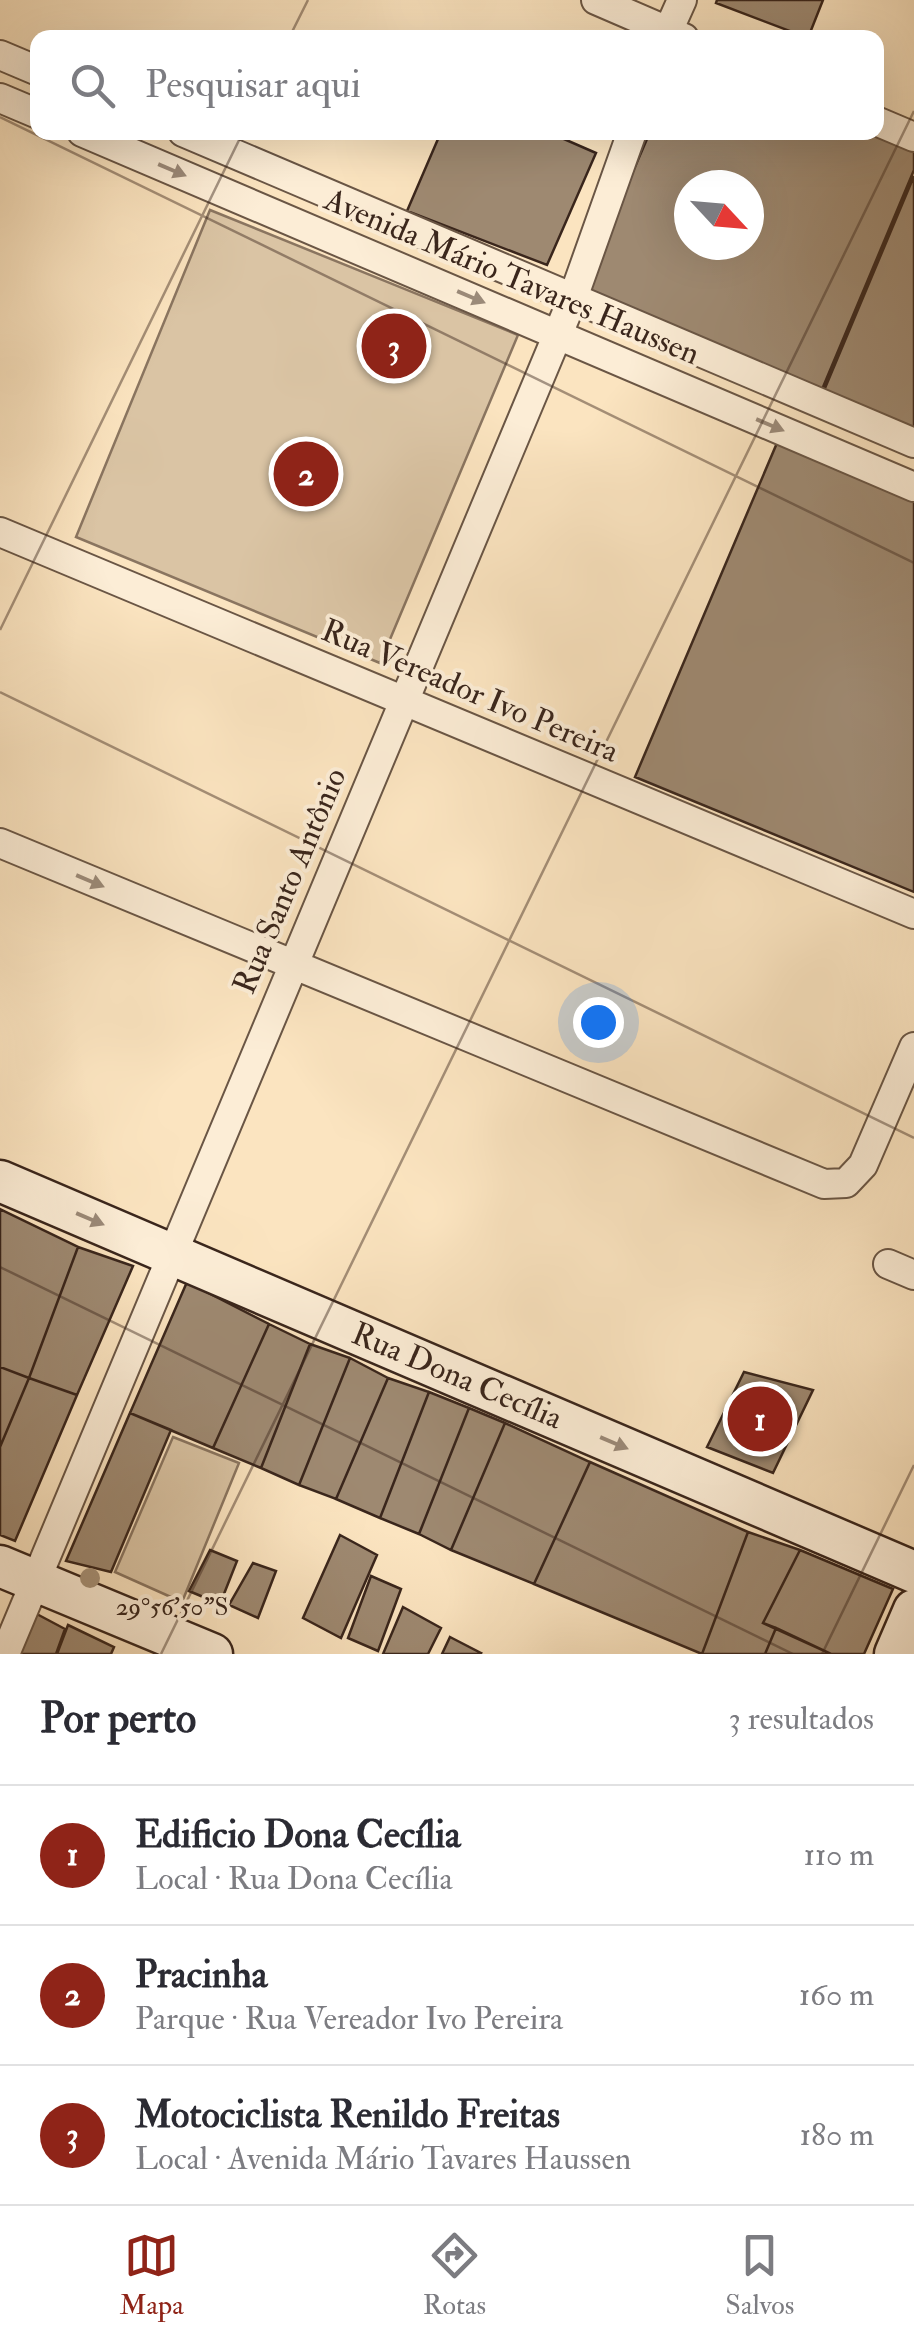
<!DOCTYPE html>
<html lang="pt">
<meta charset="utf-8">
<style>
body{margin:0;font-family:"IM FELL Double Pica",serif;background:#f2f2f3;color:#2b2b33}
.compass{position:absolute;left:674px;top:170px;width:90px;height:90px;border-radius:50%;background:#fff;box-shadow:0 10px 40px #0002;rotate:116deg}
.you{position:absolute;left:598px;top:1022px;width:35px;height:35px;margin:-25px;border:8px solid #fff;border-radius:50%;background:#1a73e8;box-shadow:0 0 0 15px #1a73e833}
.badge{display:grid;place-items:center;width:65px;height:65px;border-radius:50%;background:#8f2418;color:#fff;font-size:32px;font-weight:700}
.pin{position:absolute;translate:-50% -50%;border:5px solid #fff;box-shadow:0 2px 10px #0006}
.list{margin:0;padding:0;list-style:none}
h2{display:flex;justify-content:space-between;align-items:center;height:130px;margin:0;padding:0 40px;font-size:42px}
h2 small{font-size:32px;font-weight:400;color:#7c7c81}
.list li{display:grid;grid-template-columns:65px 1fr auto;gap:30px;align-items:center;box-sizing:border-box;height:140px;padding:0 40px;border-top:2px solid #e1e1e2}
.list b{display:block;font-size:38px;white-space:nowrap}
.list p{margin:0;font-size:32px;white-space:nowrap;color:#7c7c81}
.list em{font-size:32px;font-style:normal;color:#7c7c81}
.icon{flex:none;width:55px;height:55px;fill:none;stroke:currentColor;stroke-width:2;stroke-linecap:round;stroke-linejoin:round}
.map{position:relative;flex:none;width:914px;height:1654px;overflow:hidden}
.search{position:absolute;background:#fff;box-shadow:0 10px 40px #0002;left:30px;right:30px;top:30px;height:110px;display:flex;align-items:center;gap:25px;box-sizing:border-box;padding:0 35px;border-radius:20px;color:#7c7c81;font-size:38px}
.sheet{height:550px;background:#fff}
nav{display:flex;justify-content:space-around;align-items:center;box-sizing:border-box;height:140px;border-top:2px solid #e1e1e2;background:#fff;font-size:28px;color:#7c7c81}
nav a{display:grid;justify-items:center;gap:5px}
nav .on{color:#8f2418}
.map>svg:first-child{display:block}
</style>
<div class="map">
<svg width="914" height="1654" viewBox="0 0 914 1654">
<rect width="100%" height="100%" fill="#fbe4c0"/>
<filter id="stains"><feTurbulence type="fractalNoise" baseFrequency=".002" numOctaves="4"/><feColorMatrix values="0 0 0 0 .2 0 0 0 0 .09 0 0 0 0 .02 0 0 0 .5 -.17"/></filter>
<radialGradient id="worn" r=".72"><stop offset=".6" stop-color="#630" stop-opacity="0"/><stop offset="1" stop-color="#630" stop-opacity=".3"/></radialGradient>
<!-- green -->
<path fill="#dac4a4" stroke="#8a7560" stroke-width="2.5" d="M 210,210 L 518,335 L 380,663 L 76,537 Z
M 173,1437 L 239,1463 L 182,1602 L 115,1572 Z"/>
<!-- building -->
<path fill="#9e8971" stroke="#3a261c" stroke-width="2.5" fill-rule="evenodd" d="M 717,0 L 823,0 L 808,38 L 716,3 Z
M 441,132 L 548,132 L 596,153 L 547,265 L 407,211 Z
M 650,132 L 876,132 L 914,143 L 914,170 L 818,399 L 580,294 ZM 689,185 L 749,185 L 749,245 L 689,245 Z
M 914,176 L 914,437 L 820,400 Z
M 777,443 L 914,501 L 914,892 L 635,777 Z
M 0,1209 L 78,1247 L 29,1378 L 0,1367 Z
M 78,1247 L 133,1266 L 77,1395 L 29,1378 Z
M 187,1282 L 269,1324 L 213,1448 L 130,1413 Z
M 269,1324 L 310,1344 L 261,1468 L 213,1448 Z
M 310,1344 L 350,1358 L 299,1485 L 261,1468 Z
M 350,1358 L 388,1378 L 336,1499 L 299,1485 Z
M 0,1367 L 29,1378 L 0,1447 Z
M 744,1372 L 813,1390 L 773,1473 L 707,1447 Z
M 29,1378 L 77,1395 L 15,1541 L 0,1535 L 0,1447 Z
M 388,1378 L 429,1392 L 380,1518 L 336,1499 Z
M 429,1392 L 469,1408 L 419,1534 L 380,1518 Z
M 469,1408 L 505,1423 L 451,1550 L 419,1534 Z
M 130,1413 L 171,1430 L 111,1572 L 66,1561 Z
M 505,1423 L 590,1462 L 534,1584 L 451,1550 Z
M 590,1462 L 748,1532 L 702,1654 L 534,1584 Z
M 748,1532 L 800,1550 L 763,1623 L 776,1628 L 765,1654 L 702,1654 Z
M 340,1535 L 377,1555 L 341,1638 L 303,1618 Z
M 210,1550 L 237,1561 L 220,1604 L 189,1591 Z
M 800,1550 L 893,1589 L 864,1654 L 831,1654 L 763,1623 Z
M 253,1563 L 276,1571 L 258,1618 L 229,1605 Z
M 371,1576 L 401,1589 L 378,1651 L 348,1638 Z
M 403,1607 L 441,1628 L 428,1654 L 383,1654 Z
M 33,1612 L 65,1629 L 56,1654 L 16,1654 Z
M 68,1625 L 114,1647 L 111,1654 L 57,1654 Z
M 776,1628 L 831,1654 L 765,1654 Z
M 450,1637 L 481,1653 L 480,1654 L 442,1654 Z"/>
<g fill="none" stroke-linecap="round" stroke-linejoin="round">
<!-- street casing -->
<g stroke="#6a5645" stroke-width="32">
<path id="street" d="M 596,0 L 684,38
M 665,38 L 682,0
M 0,55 L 38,71
M 0,98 L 38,114
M 876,121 L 914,137
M 82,132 L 914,487
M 183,132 L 914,443
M 0,532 L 914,914
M 0,843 L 824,1184 L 846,1183 L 863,1165 L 914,1047
M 888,1264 L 914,1275
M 5,1654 L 573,298 L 632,132"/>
</g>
<!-- secondary casing -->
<g stroke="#3a261c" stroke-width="45">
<path id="secondary" d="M 0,1181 L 914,1572
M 0,1566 L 212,1654
M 895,1654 L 914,1610"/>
</g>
<!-- street -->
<use href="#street" stroke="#fcedd6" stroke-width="28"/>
<!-- secondary -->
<use href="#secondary" stroke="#fcedd6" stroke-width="40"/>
</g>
<!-- trees -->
<circle fill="#a79278" cx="90" cy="1578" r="10"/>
<!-- one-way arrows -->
<defs><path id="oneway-solid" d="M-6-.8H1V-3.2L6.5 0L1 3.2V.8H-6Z" transform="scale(2.5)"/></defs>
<g fill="#9b8a79">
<use href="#oneway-solid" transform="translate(172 170) rotate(23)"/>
<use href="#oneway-solid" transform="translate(471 297) rotate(23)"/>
<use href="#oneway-solid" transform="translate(770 425) rotate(23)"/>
<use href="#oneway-solid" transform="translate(90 881) rotate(23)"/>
<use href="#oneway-solid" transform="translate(90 1219) rotate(23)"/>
<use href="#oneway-solid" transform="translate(614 1443) rotate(23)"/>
</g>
<!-- ticks -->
<path fill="none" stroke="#3a261c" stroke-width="2.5" stroke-opacity="0.45" d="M 289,38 L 308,0M 0,117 L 914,563M 0,630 L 243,132M 0,692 L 914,1138M 0,1267 L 793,1654M 161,1654 L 914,111M 822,1654 L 914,1465"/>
<g text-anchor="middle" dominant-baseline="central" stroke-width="8" stroke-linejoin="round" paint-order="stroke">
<!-- street labels -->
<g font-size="32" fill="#3a261c" stroke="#fcedd6">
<text transform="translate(512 277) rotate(23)">Avenida Mário Tavares Haussen</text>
<text transform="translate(470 691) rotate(23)">Rua Vereador Ivo Pereira</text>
<text transform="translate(290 881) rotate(-67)">Rua Santo Antônio</text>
<text transform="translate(457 1376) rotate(23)">Rua Dona Cecília</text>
</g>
</g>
<g font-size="25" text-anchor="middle" fill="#3a261c" stroke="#fcedd6" stroke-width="8" stroke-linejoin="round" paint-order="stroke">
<text x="172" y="1615">29°56'50"S</text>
</g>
<rect width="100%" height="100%" filter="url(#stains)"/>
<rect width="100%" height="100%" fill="url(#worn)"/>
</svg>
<svg class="compass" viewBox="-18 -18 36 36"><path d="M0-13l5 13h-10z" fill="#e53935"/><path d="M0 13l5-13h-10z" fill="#7c7c81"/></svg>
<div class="you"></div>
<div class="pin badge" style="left:760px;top:1419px">1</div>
<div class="pin badge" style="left:306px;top:474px">2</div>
<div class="pin badge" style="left:394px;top:346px">3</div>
<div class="search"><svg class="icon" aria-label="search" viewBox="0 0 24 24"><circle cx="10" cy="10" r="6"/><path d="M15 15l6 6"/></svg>Pesquisar aqui</div>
</div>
<section class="sheet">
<h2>Por perto<small>3 resultados</small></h2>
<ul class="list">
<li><span class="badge">1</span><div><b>Edificio Dona Cecília</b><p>Local · Rua Dona Cecília</p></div><em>110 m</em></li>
<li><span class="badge">2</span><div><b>Pracinha</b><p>Parque · Rua Vereador Ivo Pereira</p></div><em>160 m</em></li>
<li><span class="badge">3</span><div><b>Motociclista Renildo Freitas</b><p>Local · Avenida Mário Tavares Haussen</p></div><em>180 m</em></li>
</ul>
</section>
<nav>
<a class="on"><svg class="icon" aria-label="map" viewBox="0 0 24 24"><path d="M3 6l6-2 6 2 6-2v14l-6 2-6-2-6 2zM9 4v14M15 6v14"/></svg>Mapa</a>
<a><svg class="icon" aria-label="directions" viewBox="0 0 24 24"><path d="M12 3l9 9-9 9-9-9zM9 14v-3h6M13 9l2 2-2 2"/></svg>Rotas</a>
<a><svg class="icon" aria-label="saved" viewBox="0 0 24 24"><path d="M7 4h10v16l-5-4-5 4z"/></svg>Salvos</a>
</nav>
